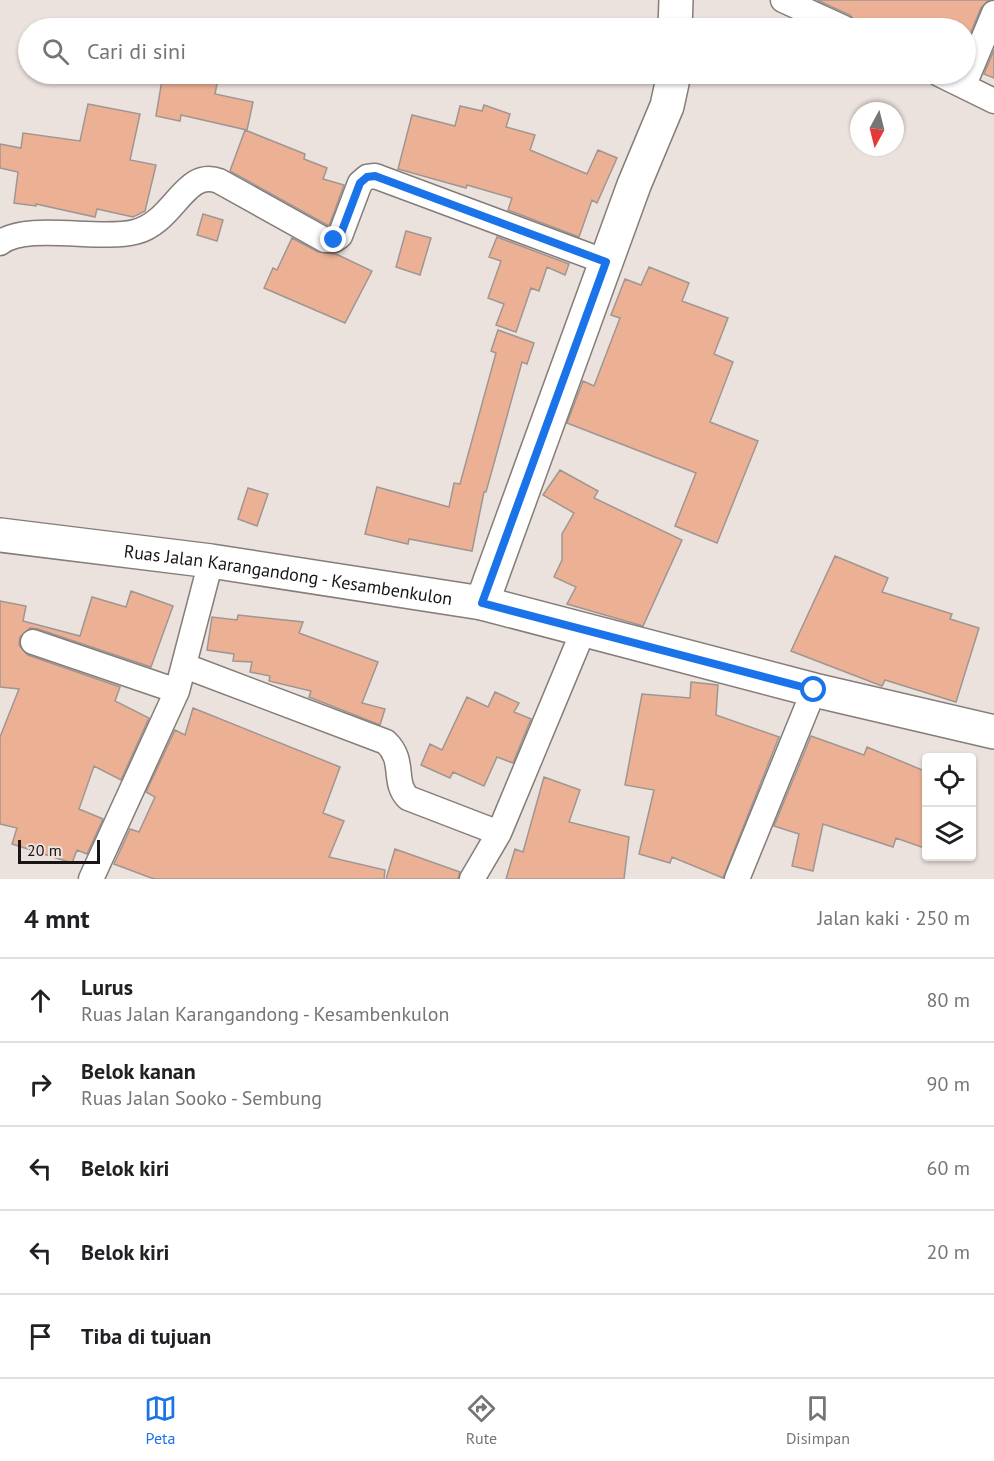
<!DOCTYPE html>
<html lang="id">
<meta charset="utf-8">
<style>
body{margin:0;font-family:"PT Sans",sans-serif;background:#f6f6f6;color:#202124}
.controls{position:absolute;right:18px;bottom:18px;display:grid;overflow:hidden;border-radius:6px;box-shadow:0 2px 4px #0004}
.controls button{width:54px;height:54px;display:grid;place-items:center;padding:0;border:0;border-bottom:2px solid #e0e0e0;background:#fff;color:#202124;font:30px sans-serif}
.compass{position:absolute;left:850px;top:102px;width:54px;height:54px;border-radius:50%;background:#fff;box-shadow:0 2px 4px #0004;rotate:187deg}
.scale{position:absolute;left:18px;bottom:15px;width:82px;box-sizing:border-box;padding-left:6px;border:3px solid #181514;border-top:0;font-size:16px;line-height:21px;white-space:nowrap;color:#181514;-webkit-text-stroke:4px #ebe1dd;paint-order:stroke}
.stop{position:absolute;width:18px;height:18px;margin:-14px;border:4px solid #1a73e8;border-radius:50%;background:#fff}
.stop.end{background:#1a73e8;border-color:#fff;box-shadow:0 2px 6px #0008}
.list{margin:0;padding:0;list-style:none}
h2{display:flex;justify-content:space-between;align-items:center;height:78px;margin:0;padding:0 24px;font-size:26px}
h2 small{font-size:20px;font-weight:400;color:#757577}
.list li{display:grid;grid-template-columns:39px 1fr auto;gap:18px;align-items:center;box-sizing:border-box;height:84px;padding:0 24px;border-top:2px solid #e0e0e0}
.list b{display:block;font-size:22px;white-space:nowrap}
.list p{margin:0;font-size:20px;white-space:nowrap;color:#757577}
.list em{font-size:20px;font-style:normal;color:#757577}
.icon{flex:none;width:33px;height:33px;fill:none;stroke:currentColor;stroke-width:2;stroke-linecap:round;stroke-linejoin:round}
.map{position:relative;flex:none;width:994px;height:879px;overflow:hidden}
.search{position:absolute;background:#fff;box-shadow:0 2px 4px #0004;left:18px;right:18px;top:18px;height:66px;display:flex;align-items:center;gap:15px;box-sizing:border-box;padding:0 21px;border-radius:33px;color:#757577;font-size:22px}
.sheet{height:498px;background:#fff}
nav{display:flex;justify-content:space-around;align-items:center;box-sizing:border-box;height:84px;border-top:2px solid #e0e0e0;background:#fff;font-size:16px;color:#757577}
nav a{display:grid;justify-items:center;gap:3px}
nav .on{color:#1a73e8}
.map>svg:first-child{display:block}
</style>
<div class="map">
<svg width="994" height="879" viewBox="0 0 994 879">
<rect width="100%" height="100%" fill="#ebe1dd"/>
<!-- building -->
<path fill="#ecb195" stroke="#9f9692" stroke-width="1.5" d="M 817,0 L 989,0 L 981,8 L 966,44 L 966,28 L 860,28 L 850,15 Z
M 994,50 L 994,78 L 984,74 Z
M 163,74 L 219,74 L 215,94 L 253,102 L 247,130 L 181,115 L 180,121 L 156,116 Z
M 88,104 L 140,114 L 130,160 L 156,165 L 145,211 L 133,217 L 97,209 L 95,217 L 36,204 L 36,206 L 14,203 L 18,172 L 0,168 L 0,144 L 21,148 L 23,133 L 80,141 Z
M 484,105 L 510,114 L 506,127 L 535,135 L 530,150 L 587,174 L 598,150 L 617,158 L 597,203 L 592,200 L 579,237 L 508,210 L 512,198 L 467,185 L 466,188 L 398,169 L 412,115 L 455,126 L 460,106 L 482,111 Z
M 245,130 L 305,154 L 304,159 L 327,168 L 323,179 L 344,185 L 329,226 L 230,171 Z
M 203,214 L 223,220 L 217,241 L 197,235 Z
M 406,231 L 431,238 L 420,275 L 396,267 Z
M 497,237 L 569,264 L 565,275 L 547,267 L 539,291 L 531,288 L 516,332 L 496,325 L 504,304 L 488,298 L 501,261 L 489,257 Z
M 292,238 L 318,252 L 336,254 L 372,271 L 345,323 L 264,288 L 273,268 L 277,270 Z
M 649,267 L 689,283 L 682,301 L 728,318 L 714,354 L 733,362 L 710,422 L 758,441 L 717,543 L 675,526 L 696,473 L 567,423 L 583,381 L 594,386 L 620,318 L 611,315 L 625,279 L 641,285 Z
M 498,330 L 534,343 L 527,364 L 522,362 L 486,492 L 484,492 L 472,551 L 409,539 L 408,544 L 365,534 L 377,487 L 449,507 L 454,483 L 460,484 L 496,353 L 491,351 Z
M 560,470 L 598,491 L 594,498 L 682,540 L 643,626 L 567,604 L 576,587 L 554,577 L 562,560 L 562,534 L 574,513 L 543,495 Z
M 248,488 L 268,494 L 257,526 L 238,519 Z
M 835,556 L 888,578 L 882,592 L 952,614 L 950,619 L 979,628 L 956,702 L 885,680 L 882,686 L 791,651 Z
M 131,591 L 173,606 L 151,667 L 38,629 L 30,628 L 20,637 L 19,645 L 28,655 L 120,687 L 115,701 L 149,718 L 121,780 L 94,766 L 79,809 L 103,819 L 87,854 L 77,850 L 72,863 L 12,844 L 17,828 L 0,824 L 0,737 L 19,689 L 0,687 L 0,601 L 26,606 L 23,621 L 80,636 L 92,597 L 126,607 Z
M 238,615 L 303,622 L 299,633 L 378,662 L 362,703 L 385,709 L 380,725 L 309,697 L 311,691 L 269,681 L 270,676 L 250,672 L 252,662 L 233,661 L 234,654 L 207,650 L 212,617 L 237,620 Z
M 691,682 L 718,685 L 716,715 L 779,737 L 723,878 L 672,857 L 670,863 L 639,854 L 654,790 L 625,785 L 642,694 L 690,698 Z
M 495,692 L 519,703 L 514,712 L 531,719 L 513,763 L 497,757 L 484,786 L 453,772 L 450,778 L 421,765 L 430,744 L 442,750 L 467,697 L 488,707 Z
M 193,708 L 340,767 L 323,813 L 344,821 L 329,857 L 385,870 L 384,879 L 154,879 L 114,864 L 130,829 L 139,832 L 155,797 L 146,792 L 175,730 L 185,735 Z
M 811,736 L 864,755 L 867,747 L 927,772 L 927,849 L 896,838 L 893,847 L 823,824 L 813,871 L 792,866 L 799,834 L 774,826 Z
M 544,777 L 580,790 L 569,822 L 629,837 L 624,879 L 506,879 L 515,849 L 523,852 Z
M 395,849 L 460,872 L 458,879 L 386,879 Z"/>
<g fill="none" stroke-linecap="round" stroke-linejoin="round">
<!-- street casing -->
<g stroke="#857d79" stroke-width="27">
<path id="street" d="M 783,0 L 844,28
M 939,74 L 994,101
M 964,85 L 994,13
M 0,243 C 26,222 100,241 135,232 C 175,222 184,168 219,181 L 325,240 L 334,240 L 340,236 L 360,183 L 367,177 L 375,176 L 606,262
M 33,642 L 177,691
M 185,666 L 386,742 C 406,761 392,782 408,798 L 499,833
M 91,879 L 177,691 L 211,561
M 472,879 L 499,833 L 584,629
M 737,879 L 814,690"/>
</g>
<!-- secondary casing -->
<g stroke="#857d79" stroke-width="36">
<g id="secondary">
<path d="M 675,28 L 676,0"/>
<path id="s1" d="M 0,535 L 211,561 L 482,603 L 814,690 L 994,732"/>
<path d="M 482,603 L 634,185 L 667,106 L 674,74"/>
</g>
</g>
<!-- street -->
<use href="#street" stroke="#fff" stroke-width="24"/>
<!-- secondary -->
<use href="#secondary" stroke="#fff" stroke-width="33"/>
</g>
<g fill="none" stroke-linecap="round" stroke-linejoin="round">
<!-- route -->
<path stroke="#1a73e8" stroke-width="8" d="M 334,240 L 340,236 L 360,183 L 367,177 L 375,176 L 606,262 L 482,603 L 814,690"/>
</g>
<g text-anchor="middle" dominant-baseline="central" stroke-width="4.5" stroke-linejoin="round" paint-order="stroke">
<!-- street labels -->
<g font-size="18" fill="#181514" stroke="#ebe1dd">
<text stroke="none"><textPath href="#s1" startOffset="291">Ruas Jalan Karangandong - Kesambenkulon</textPath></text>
</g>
</g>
</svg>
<div class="controls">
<button><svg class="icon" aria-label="locate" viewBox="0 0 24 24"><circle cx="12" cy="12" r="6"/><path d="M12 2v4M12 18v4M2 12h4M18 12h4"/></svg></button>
<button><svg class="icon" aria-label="layers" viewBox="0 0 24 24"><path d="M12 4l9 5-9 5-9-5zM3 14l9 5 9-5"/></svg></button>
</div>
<svg class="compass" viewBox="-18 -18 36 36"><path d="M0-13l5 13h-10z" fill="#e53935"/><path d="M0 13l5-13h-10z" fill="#757577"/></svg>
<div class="scale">20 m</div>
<div class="stop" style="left:814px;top:690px"></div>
<div class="stop end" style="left:334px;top:240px"></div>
<div class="search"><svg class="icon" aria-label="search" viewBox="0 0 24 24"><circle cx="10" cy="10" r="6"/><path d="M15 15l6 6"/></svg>Cari di sini</div>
</div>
<section class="sheet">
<h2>4 mnt<small>Jalan kaki · 250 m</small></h2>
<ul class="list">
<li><svg class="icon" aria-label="ahead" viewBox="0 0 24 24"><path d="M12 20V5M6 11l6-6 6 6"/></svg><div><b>Lurus</b><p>Ruas Jalan Karangandong - Kesambenkulon</p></div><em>80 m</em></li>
<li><svg class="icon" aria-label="right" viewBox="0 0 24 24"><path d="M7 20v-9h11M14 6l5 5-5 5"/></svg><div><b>Belok kanan</b><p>Ruas Jalan Sooko - Sembung</p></div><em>90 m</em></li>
<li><svg class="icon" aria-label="left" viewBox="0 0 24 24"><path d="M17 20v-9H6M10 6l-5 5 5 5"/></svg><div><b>Belok kiri</b></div><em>60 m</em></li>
<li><svg class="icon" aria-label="left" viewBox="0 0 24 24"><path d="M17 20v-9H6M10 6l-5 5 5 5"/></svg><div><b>Belok kiri</b></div><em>20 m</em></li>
<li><svg class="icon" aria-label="arrive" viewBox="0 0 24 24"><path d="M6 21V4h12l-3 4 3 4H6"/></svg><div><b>Tiba di tujuan</b></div></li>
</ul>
</section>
<nav>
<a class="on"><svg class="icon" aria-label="map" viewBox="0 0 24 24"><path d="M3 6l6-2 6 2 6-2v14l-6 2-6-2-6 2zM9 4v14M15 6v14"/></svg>Peta</a>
<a><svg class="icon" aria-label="directions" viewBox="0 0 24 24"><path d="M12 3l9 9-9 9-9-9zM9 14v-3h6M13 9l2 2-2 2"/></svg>Rute</a>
<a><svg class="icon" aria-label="saved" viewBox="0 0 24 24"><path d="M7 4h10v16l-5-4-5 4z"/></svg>Disimpan</a>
</nav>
